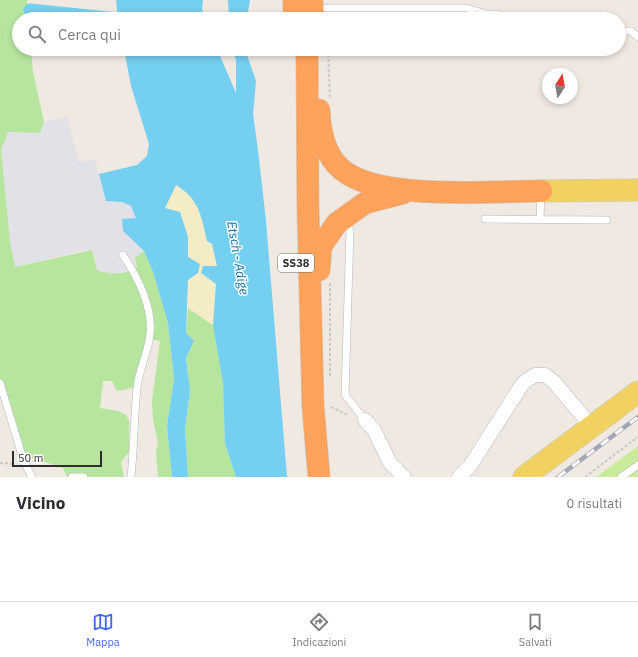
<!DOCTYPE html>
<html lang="it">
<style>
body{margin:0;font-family:"IBM Plex Sans",sans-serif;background:#f7f7f7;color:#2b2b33}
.compass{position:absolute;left:542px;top:68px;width:36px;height:36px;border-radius:50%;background:#fff;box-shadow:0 2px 6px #0003;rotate:11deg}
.scale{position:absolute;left:12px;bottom:10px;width:90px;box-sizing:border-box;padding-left:4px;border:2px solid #2e2e2e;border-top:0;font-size:11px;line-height:14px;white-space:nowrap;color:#2e2e2e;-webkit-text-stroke:3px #fff;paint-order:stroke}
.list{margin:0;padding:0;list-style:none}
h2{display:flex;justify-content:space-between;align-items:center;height:52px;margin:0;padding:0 16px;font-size:17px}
h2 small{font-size:13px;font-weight:400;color:#7c7c81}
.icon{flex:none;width:22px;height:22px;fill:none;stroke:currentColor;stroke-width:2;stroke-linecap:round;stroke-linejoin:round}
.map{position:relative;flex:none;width:638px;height:477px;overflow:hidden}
.search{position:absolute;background:#fff;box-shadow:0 2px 6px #0003;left:12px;right:12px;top:12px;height:44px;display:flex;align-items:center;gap:10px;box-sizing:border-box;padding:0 14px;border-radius:22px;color:#7c7c81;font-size:15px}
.sheet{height:124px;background:#fff}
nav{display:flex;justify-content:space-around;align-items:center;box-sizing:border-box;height:56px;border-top:1px solid #e1e1e2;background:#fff;font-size:11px;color:#7c7c81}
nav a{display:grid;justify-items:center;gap:2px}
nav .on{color:#4264fb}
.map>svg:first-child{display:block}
</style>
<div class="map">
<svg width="638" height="477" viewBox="0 0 638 477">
<rect width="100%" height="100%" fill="#efe9e1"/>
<!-- industrial -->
<path fill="#e3e1e8" d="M 67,117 L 79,162 L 95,159 L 106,201 L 122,202 L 131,206 L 137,218 L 122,219 L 123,231 L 144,251 L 135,258 L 137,267 L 134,270 L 108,274 L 97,270 L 93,250 L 81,251 L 15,267 L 10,242 L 1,150 L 8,132 L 40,133 L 44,122 Z"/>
<!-- green -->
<path fill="#b6e59e" d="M 0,0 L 27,0 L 28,19 L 19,19 L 19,49 L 31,49 L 33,72 L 44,122 L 40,133 L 8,132 L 1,150 L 10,242 L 15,267 L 92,250 L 97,270 C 108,275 127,275 137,267 L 135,258 L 144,251 L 153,272 L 168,323 L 174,379 L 167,426 L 172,477 L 158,477 L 156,452 L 158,443 L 153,420 L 152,401 L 160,341 L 149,339 L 137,387 L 117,391 L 112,381 L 103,381 L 100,408 L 118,411 L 126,415 L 129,420 L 129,452 L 121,462 L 124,477 L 67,477 L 63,468 L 33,458 L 25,464 L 0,383 Z
M 188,308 L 213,325 L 223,384 L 225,444 L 236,477 L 188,477 L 185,429 L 190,391 L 186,358 L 194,342 L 186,333 Z"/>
<!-- sand -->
<path fill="#f3ecc5" d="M 176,185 C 201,201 200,215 207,241 L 212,244 L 217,266 L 203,266 L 201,273 L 216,284 L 213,325 L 188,308 L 188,280 L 198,273 L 188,257 L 188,237 L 165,208 Z"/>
<!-- pitch -->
<path fill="#c9ec9a" d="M 638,446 L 638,477 L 596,477 Z"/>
<!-- water -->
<path fill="#75cff0" d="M 116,0 L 203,0 L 202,9 L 206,19 L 118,19 Z
M 228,0 L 250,0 L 247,19 L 229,19 Z
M 124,49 L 217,49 L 236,93 L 236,60 L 231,49 L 247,49 L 247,55 L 256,81 L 253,114 L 258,150 L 266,221 L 287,477 L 236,477 L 225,444 L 223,384 L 213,325 L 216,284 L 201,273 L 203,266 L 217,266 L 212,244 L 207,241 C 201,216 200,200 176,185 L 165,208 L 180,212 L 188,237 L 188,257 L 200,264 L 198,273 L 188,280 L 186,333 L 194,341 L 186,358 L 190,391 L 185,429 L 188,477 L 172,477 L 167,426 L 174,379 L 168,323 L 153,272 L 144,251 L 123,231 L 122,219 L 136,218 L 131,206 L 122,202 L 106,201 L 99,174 L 137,165 L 147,156 L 149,144 L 131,86 Z"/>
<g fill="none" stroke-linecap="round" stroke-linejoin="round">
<!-- canal -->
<path stroke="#75cff0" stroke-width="13" d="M 30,10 L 118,19"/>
<!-- lane casing -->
<g stroke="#b4b7c1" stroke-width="8">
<path id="lane" d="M 326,8 L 466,8 L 487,14
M 484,19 L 487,14 L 498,14 L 503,19
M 619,31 L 631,31 L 638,37
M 485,219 L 607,220
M 540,219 L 541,193
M 350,230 L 345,395 L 365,420
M 123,255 C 139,279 155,312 149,341 C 146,357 138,373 137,388 C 134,418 134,448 131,477
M 0,383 L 24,462 L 32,477
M 72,477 L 84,477
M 621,477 L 638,465"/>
</g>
<!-- street casing -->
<g stroke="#b4b7c1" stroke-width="15">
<path id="street" d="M 365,420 L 374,430 L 390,463 L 404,477
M 459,477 L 470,466 L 523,383 L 535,375 L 545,375 L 554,382 L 592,427"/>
</g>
<!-- primary casing -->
<g stroke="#c9c9c9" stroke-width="23">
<path id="primary" d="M 541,191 L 638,190
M 524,477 L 638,392"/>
</g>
<!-- highway casing -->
<g stroke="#c9c9c9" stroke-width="23">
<path id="highway" d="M 294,0 L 294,19
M 312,0 L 313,19
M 307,49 L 308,208 L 313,406 L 319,477
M 319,110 C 320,134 326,161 348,174 C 390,200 490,191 541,191
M 319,270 L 321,246 L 337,223 L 365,203 L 403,193"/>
</g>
<!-- path -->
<path stroke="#c9c9c9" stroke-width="2" stroke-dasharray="3 2" stroke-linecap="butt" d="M 328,49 L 330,98
M 330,283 L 330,377
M 331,407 L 348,415
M 0,463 L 15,464
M 585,477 L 638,437"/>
<!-- lane -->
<use href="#lane" stroke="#fff" stroke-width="7"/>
<!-- street -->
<use href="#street" stroke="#fff" stroke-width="14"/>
<!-- primary -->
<use href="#primary" stroke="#f2d163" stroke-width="22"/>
<!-- highway -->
<use href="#highway" stroke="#ffa35c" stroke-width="22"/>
<!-- rail casing -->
<g stroke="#a3a6b8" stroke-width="4.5">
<path id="rail" d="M 558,477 L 638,417"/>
</g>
<!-- rail -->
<use href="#rail" stroke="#fff" stroke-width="3" stroke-dasharray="9" stroke-linecap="butt"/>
</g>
<g text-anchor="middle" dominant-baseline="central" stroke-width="3" stroke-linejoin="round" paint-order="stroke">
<!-- shield labels -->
<rect fill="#fff" stroke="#6d6d6d" stroke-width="1" x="278" y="254" width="36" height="18" rx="3"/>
<g font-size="11" font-weight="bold" fill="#2e2e2e">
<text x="296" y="263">SS38</text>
</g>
<!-- water labels -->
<g font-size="13" font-style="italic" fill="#0d6fa3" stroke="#fff">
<text transform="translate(238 258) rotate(80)">Etsch - Adige</text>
</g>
</g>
</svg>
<svg class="compass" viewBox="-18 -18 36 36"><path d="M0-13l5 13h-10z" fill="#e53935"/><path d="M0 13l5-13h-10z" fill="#7c7c81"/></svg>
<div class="scale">50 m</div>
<div class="search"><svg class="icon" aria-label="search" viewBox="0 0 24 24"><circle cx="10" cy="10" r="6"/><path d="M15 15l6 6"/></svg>Cerca qui</div>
</div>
<section class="sheet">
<h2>Vicino<small>0 risultati</small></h2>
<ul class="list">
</ul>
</section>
<nav>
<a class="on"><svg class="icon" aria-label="map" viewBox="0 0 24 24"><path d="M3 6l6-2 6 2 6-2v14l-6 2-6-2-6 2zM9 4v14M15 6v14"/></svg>Mappa</a>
<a><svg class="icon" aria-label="directions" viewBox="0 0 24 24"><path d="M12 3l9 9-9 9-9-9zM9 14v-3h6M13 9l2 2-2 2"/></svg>Indicazioni</a>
<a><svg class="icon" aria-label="saved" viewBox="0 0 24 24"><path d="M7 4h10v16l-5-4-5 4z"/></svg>Salvati</a>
</nav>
